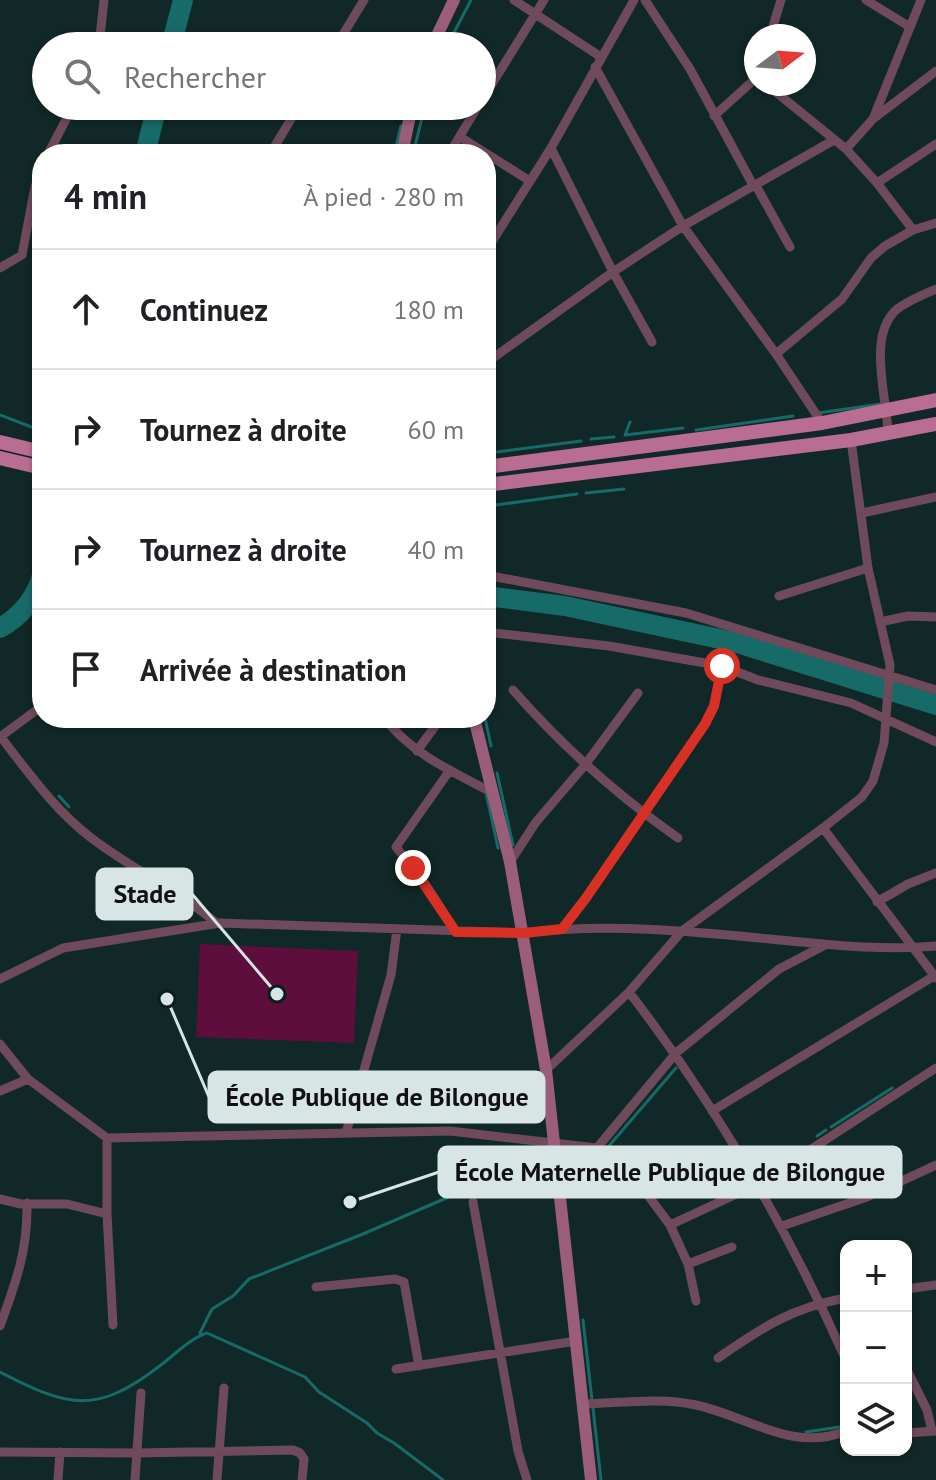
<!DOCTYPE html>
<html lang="fr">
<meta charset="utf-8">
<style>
body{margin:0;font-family:"PT Sans",sans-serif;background:#f6f6f6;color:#202124}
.controls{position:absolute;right:24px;bottom:24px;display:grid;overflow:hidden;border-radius:16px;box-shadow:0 2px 6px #0004}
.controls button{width:72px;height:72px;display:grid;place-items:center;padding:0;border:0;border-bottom:2px solid #e0e0e0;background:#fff;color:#202124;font:40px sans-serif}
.compass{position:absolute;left:744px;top:24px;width:72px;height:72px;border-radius:50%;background:#fff;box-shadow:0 2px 6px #0004;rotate:74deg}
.stop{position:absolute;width:24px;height:24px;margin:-18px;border:6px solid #d93025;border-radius:50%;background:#fff}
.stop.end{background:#d93025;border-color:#fff;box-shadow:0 2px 8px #0008}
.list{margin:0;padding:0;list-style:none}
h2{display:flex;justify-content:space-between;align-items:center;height:104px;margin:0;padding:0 32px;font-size:34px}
h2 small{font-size:26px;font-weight:400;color:#757577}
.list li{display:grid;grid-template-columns:52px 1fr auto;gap:24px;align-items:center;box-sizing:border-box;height:120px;padding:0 32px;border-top:2px solid #e0e0e0}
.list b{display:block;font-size:30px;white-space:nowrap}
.list em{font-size:26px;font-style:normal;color:#757577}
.icon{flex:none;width:44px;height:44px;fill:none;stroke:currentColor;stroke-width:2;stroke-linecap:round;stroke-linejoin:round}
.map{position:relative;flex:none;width:936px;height:1480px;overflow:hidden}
.search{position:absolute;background:#fff;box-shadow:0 2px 6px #0004;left:32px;top:32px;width:464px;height:88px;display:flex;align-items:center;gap:20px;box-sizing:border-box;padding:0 28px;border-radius:44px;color:#757577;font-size:30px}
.panel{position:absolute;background:#fff;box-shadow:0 2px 6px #0004;left:32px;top:144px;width:464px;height:584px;border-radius:32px}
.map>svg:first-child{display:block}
</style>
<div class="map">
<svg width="936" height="1480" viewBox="0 0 936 1480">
<rect width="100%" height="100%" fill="#102827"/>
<!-- green -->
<path fill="#5e0e3c" d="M 200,944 L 358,951 L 354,1043 L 196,1037 Z"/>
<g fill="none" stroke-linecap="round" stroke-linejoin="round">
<!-- stream -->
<path stroke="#166a67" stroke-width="3" d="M 447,46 L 471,0
M 394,154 L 401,126
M 413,154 L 425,106
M 818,413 L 881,404
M 0,415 L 42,431
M 630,422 L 625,435 L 683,428
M 696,430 L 793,416
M 591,439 L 614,437
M 497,452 L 581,441
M 586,493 L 624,489
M 496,505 L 577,494
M 486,506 L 495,505
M 485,718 L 491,746
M 497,773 L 513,845
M 486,793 L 498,848
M 59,796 L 69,807
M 831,1127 L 892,1088
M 817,1136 L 826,1130
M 608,1147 L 676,1068
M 575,1160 L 602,1154
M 583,1320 L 592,1400
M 200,1333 L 212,1309 L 233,1296 L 249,1279 L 363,1234 L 458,1193 L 547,1167
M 0,1372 C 70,1408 96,1415 161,1365 C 175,1354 191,1338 207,1333 L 305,1377 L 319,1392 L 367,1423 L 377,1433 L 394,1443 L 443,1480
M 593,1408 L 601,1480
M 806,1432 L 846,1426"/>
<!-- river -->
<path stroke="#166a67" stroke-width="20" d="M 171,46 L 183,0
M 145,154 L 157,106
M 486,596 L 565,606 L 734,642 L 936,705
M 0,628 C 20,617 37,597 42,575"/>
<!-- street -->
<path stroke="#6f4a5b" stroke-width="9" d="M 514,0 L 601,57
M 645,0 L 690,69 L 753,185
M 866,0 L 910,27
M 770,36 L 781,0
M 99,46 L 104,0
M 336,46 L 364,0
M 595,67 L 683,226 L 776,354 L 822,423
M 766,84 L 846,149 L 877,183 L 913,230
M 482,100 L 544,0
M 714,116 L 756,78
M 873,119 L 921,0
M 460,137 L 530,181
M 551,148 L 613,272 L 652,342
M 846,149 L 873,119 L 936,71
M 48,154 L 73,106
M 270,154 L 299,106
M 449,154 L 478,106
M 877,183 L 936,144
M 755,184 L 790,247
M 486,251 L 551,148 L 634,0
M 0,268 L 22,255 L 35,187 L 42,166
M 776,354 L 842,299 L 871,258 L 885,246 L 913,230 L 936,223
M 486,363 L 613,272 L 683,226 L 834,140
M 888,433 C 887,397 867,337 896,310 C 907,301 923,295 936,289
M 862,513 L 936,497
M 486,575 L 686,613 L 936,690
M 779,596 L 868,568
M 880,622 L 908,616 L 936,617
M 486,632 L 609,646 L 722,666 L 758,680 L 851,703 L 936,742
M 513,690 C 562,746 617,795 678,838
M 384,718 C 412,754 453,772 493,793
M 0,736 C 28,772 54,809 90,837 C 130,868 178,890 216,923
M 0,737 L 42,706
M 417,751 L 441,718
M 450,770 L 396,847 L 424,882 L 456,932
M 823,828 L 936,978
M 510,862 L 536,822 L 585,765 L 638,693
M 877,902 L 908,884 L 936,873
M 562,929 L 586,898 L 705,724 L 714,706 L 722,666
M 0,979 L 63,948 L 220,923 L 524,933 C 606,923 689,931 770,939 C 825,944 881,951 936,946
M 629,992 C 716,1105 788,1230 846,1360
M 0,1044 L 28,1079 L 107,1138 L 450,1131 L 597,1148 L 622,1167 L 647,1194 L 670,1225 L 688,1264 L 696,1301
M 546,1070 L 629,992 L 682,931 L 823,828 L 862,797 L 873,781 L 884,743 L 890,665 L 868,568 L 851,440
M 0,1091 L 28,1079
M 712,1111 L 934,976
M 346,1133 L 391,975 L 397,929
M 107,1138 L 107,1214 L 113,1325
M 597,1148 L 676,1053 L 779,969 L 825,945
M 0,1199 L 21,1204 L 67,1204 L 107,1214
M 473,1202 L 518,1451 L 527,1480
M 670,1225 L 756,1185 L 936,1068
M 782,1226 L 867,1197 L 936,1165
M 688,1264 L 732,1247
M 316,1287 L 395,1279 L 404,1282 L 419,1366
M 906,1289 L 936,1285
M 0,1326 C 16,1282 28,1250 27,1203
M 718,1358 C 761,1328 793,1307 846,1298
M 906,1368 L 927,1410 L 932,1431
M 396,1369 L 576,1341
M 584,1404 C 620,1403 661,1397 696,1405 C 747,1416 793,1453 846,1431
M 906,1433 L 936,1431
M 0,1452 L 136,1453 L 293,1450 L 300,1453 L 304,1459 L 302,1480
M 58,1480 L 60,1452
M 135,1480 L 141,1393
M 217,1480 L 224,1388"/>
<!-- secondary -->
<path stroke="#9a5e7a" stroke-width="12" d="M 432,46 L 454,0
M 402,154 L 412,106
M 474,718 L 510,862 L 546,1070 L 591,1480"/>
<!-- primary -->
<path stroke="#ba6d92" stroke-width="14" d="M 0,442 L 42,452
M 0,458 L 42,468
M 486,467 L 822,423 L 936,400
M 486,485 L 851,440 L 936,424"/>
</g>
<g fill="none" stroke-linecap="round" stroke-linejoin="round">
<!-- route -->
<path stroke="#d93025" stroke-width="10" d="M 413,868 L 456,932 L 524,933 L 562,929 L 586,898 L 705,724 L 714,706 L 722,666"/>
</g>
<!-- callouts -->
<path fill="none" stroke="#d7e5e4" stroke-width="3" d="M277 994L192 894M167 999L209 1097M350 1202L439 1172"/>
<g fill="#d7e5e4" stroke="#061e1d" stroke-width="3">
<circle cx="277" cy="994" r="8"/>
<circle cx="167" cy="999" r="8"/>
<circle cx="350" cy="1202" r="8"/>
</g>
<g fill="#d7e5e4" stroke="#d7e5e4" stroke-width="3">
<rect x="97" y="869" width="95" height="50" rx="8"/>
<rect x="209" y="1072" width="335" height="50" rx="8"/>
<rect x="439" y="1147" width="462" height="50" rx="8"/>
</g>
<g font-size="26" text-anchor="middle" font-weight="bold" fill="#111">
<text x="145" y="903">Stade</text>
<text x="377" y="1106">École Publique de Bilongue</text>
<text x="670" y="1181">École Maternelle Publique de Bilongue</text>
</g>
</svg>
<div class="controls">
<button>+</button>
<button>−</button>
<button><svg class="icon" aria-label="layers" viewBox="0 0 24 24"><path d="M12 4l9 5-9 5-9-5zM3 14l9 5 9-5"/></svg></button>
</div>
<svg class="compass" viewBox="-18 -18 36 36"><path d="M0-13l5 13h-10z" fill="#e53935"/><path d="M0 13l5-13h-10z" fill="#757577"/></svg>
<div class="stop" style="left:722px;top:666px"></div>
<div class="stop end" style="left:413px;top:868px"></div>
<div class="search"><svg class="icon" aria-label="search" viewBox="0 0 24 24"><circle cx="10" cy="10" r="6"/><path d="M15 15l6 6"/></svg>Rechercher</div>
<section class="panel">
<h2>4 min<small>À pied · 280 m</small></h2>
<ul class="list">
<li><svg class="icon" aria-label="ahead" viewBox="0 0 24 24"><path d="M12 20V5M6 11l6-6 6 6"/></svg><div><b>Continuez</b></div><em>180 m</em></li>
<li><svg class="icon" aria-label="right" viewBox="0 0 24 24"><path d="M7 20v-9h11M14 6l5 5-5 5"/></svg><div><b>Tournez à droite</b></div><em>60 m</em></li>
<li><svg class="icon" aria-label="right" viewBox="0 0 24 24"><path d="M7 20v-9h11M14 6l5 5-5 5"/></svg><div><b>Tournez à droite</b></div><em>40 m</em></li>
<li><svg class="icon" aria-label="arrive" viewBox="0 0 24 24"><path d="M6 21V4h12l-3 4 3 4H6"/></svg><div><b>Arrivée à destination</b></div></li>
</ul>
</section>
</div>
